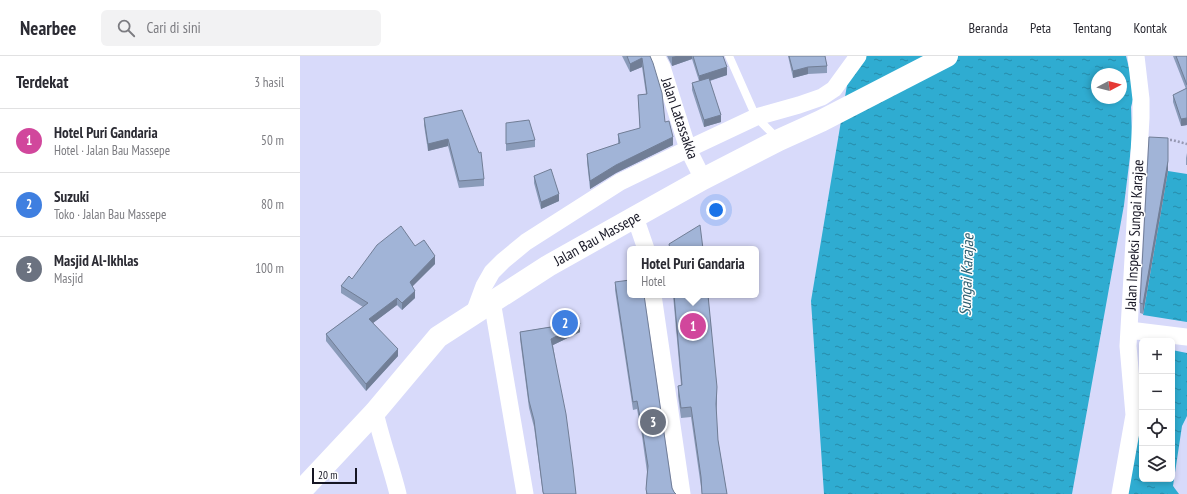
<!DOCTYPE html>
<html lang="id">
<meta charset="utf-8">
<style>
body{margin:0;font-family:"PT Sans Narrow",sans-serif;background:#f2f2f3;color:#2b2b33}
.controls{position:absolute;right:12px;bottom:12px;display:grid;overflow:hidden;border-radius:6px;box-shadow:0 2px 6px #0003}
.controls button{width:36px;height:36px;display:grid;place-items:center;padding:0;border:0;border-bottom:1px solid #e1e1e2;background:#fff;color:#2b2b33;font:20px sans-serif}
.compass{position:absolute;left:791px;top:12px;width:36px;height:36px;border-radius:50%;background:#fff;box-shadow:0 2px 6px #0003;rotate:83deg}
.scale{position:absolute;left:12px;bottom:10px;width:45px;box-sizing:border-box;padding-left:4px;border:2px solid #161624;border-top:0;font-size:11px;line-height:14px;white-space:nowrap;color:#161624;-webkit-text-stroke:3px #fefefe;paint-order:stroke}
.you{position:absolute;left:416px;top:154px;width:14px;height:14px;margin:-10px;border:3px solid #fff;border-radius:50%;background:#1a73e8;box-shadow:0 0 0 6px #1a73e833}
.badge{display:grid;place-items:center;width:26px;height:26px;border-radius:50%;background:#111827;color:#fff;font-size:13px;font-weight:700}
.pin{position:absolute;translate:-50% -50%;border:2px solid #fff;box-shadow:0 1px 4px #0006}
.popup{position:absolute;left:327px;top:190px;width:132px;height:52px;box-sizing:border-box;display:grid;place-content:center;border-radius:6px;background:#fff;filter:drop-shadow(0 1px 3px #0005);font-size:13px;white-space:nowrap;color:#7c7c81}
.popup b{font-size:15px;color:#2b2b33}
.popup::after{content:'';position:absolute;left:50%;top:100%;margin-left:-8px;border:8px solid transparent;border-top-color:#fff}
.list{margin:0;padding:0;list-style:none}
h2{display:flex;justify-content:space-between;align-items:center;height:52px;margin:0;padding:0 16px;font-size:17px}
h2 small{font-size:13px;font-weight:400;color:#7c7c81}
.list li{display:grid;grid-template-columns:26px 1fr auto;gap:12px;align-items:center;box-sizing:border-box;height:64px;padding:0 16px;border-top:1px solid #e1e1e2}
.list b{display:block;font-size:15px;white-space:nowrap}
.list p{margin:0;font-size:13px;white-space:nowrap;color:#7c7c81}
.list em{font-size:13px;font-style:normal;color:#7c7c81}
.icon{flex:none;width:22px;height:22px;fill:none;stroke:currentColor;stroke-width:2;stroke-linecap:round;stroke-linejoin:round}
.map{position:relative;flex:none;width:887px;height:438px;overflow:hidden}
header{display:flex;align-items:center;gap:24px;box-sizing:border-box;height:56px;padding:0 20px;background:#fff;border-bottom:1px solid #e1e1e2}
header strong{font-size:19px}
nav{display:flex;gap:22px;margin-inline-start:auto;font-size:14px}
.search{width:280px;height:36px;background:#f2f2f3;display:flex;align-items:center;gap:10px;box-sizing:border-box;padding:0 14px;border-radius:6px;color:#7c7c81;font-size:15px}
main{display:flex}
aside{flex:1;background:#fff}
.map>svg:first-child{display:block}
</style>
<header>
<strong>Nearbee</strong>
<div class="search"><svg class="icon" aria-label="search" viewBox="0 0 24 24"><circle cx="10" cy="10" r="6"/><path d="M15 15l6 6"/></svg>Cari di sini</div>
<nav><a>Beranda</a><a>Peta</a><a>Tentang</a><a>Kontak</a></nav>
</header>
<main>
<aside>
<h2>Terdekat<small>3 hasil</small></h2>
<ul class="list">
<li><span class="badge" style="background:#d1479c">1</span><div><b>Hotel Puri Gandaria</b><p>Hotel · Jalan Bau Massepe</p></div><em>50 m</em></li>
<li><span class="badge" style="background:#3f7fe0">2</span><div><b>Suzuki</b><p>Toko · Jalan Bau Massepe</p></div><em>80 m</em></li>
<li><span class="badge" style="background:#6b7280">3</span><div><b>Masjid Al-Ikhlas</b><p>Masjid</p></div><em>100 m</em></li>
</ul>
</aside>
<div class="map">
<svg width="887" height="438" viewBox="0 0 887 438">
<defs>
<pattern id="water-ripples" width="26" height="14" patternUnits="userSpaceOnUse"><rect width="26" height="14" fill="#2facd1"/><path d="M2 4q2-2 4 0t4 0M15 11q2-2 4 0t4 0" fill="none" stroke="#278ba9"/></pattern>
</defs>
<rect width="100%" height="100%" fill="#d8dafa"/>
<!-- water -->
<path fill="url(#water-ripples)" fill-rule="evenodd" d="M 548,0 L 826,0 L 835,36 L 831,51 L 832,84 L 824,149 L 772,438 L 524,438 L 511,245 L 551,5 ZM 797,18 L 821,18 L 821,42 L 797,42 Z
M 868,115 L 887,118 L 887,266 L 843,259 Z
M 872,294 L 887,297 L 887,360 L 882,370 L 873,430 L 879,438 L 823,438 L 842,319 L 842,423 L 872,423 Z"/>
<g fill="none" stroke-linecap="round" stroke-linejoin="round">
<!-- path -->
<path stroke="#9799b3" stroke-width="2.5" stroke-dasharray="2 2" stroke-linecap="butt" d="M 866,84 L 872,84 L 887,88"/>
<!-- service -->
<path stroke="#fff" stroke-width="8" d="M 429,0 L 456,61 L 477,82"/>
<!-- minor -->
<path stroke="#fff" stroke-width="17" d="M 356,0 L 362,11 L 388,93 L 403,123
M 335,161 L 346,193
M 353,239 L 382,438
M 192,245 L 225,438
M 174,257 L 184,230 L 192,216 L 203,205 L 226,186 L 320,126 L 388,93 L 456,61 L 499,49 L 522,41 L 534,33 L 558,0
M 829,274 L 887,281
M 75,356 C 81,383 91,410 98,438
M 820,438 L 834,359 L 828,290 L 841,62 L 841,43 L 836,0"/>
<!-- trunk -->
<path stroke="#fff" stroke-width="22" d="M 0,436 L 75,356 L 138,281 L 248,210 L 335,161 L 403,123 L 479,84 L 521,65 L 647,0"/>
</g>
<!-- wall -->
<path fill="#8a9bb9" d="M 322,0 L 350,0 L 365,66 L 373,89 L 316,117 L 290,133 L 287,106 L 287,98 L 318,88 L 318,78 L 340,73 L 338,39 L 346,38 L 342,11 L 330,16 Z
M 367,0 L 423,0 L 427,19 L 410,25 L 421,66 L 404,71 L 392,34 L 392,27 L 399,25 L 392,3 L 372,10 Z
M 488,0 L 525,0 L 527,10 L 527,17 L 508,18 L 493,22 Z
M 873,0 L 887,0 L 887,69 L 881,70 L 873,46 L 873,39 L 886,33 Z
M 162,54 L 184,123 L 184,130 L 159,132 L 148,90 L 128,95 L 124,69 L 124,62 Z
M 206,67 L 235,84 L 235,91 L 206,95 Z
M 887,97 L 887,109 L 886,109 L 886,102 Z
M 868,115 L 843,258 L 840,257 L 840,247 Z
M 234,120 L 259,145 L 241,153 L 234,127 Z
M 135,208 L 112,230 L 115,242 L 102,254 L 97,249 L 73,267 L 98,300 L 66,335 L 26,285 L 26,278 L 63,251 L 41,237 L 41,230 L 52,223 Z
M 315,226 L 372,432 L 374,436 L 376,438 L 346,438 L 347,416 L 342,380 L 337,353 L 333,354 L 315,234 Z
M 373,239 L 408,239 L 417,341 L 416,355 L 418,384 L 427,438 L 402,438 L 391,361 L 381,362 L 378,340 L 378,330 L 381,329 Z
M 273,267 L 280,276 L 253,289 L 276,438 L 243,438 L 234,371 L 229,352 L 220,283 L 220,276 Z"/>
<!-- shaded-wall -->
<path fill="#717e96" d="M 376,0 L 392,0 L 392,3 L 372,10 L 372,1 Z
M 342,2 L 342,11 L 330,16 L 330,8 Z
M 427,11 L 427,19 L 399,28 L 399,20 Z
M 508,11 L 508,18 L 493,22 L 493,15 Z
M 421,59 L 421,66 L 404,71 L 404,64 Z
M 887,62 L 887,69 L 881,70 L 881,63 Z
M 373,81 L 373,89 L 316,117 L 290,133 L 290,125 L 316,109 Z
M 868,82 L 868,115 L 843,258 L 843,248 Z
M 148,83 L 148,90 L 128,95 L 128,88 Z
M 259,138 L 259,145 L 241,153 L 241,146 Z
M 135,200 L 135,208 L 110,233 L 110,226 Z
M 115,235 L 115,242 L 102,254 L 102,247 Z
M 97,242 L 97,249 L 69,270 L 69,263 Z
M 280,268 L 280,276 L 251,290 L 251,283 Z
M 98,293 L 98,300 L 66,335 L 66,328 Z
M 417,331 L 417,341 L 416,359 L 416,348 Z"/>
<!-- building -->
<path fill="#a1b4d7" stroke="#717e96" d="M 327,0 L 350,0 L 353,7 L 362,37 L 365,66 L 369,65 L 373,81 L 316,109 L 290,125 L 287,98 L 320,87 L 318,78 L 340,72 L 338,39 L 347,38 L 342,2 L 330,8 Z
M 393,0 L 423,0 L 427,11 L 399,20 Z
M 489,0 L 525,0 L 527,10 L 508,11 L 493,15 Z
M 876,0 L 887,0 L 887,29 Z
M 409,22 L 421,59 L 404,64 L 392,27 Z
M 887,32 L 887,62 L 881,63 L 873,39 Z
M 162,54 L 179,97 L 181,96 L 184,123 L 159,125 L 148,83 L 128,88 L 124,62 Z
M 229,64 L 235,84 L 206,88 L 206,67 Z
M 849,81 L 868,82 L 868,105 L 843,248 L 840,247 Z
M 251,113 L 259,138 L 241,146 L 234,120 Z
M 400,169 L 403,193 L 370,193 L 369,188 Z
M 101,170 L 115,190 L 124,184 L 135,200 L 110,226 L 115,235 L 102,247 L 97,242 L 69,263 L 98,293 L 66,328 L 26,278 L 68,247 L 41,230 L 49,220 L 52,223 L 77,189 Z
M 330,224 L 330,239 L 344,239 L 372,432 L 374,436 L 376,438 L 347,438 L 346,433 L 348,410 L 342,372 L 337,345 L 333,346 L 315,226 Z
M 374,239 L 408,239 L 417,331 L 416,348 L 418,384 L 427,438 L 402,438 L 401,421 L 391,351 L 381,352 L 378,330 L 382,329 Z
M 266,253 L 273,267 L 279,266 L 280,268 L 251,283 L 266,358 L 273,411 L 276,438 L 244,438 L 243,436 L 234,364 L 229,345 L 220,276 L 251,271 Z"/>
<g text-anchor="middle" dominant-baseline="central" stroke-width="3" stroke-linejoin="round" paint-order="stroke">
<!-- street labels -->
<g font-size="15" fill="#161624" stroke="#fefefe">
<text transform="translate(380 62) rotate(71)">Jalan Latassakka</text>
<text transform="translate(834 179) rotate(-87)">Jalan Inspeksi Sungai Karajae</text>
<text transform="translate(297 182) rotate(-29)">Jalan Bau Massepe</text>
</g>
<!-- water labels -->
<g font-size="16" font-style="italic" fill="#2e5e6f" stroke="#fefefe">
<text transform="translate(666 219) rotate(-88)">Sungai Karajae</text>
</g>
</g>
</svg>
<div class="controls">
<button>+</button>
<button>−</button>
<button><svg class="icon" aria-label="locate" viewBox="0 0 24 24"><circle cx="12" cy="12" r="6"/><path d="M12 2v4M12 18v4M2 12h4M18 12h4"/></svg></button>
<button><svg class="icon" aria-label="layers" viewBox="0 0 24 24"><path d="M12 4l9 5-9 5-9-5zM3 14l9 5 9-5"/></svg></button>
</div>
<svg class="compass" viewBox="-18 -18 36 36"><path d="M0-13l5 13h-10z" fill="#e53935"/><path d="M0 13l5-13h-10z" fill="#7c7c81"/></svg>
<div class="scale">20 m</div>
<div class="you"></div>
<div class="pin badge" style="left:393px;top:270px;background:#d1479c">1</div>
<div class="popup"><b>Hotel Puri Gandaria</b>Hotel</div>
<div class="pin badge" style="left:265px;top:267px;background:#3f7fe0">2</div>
<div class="pin badge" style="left:353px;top:366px;background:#6b7280">3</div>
</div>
</main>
